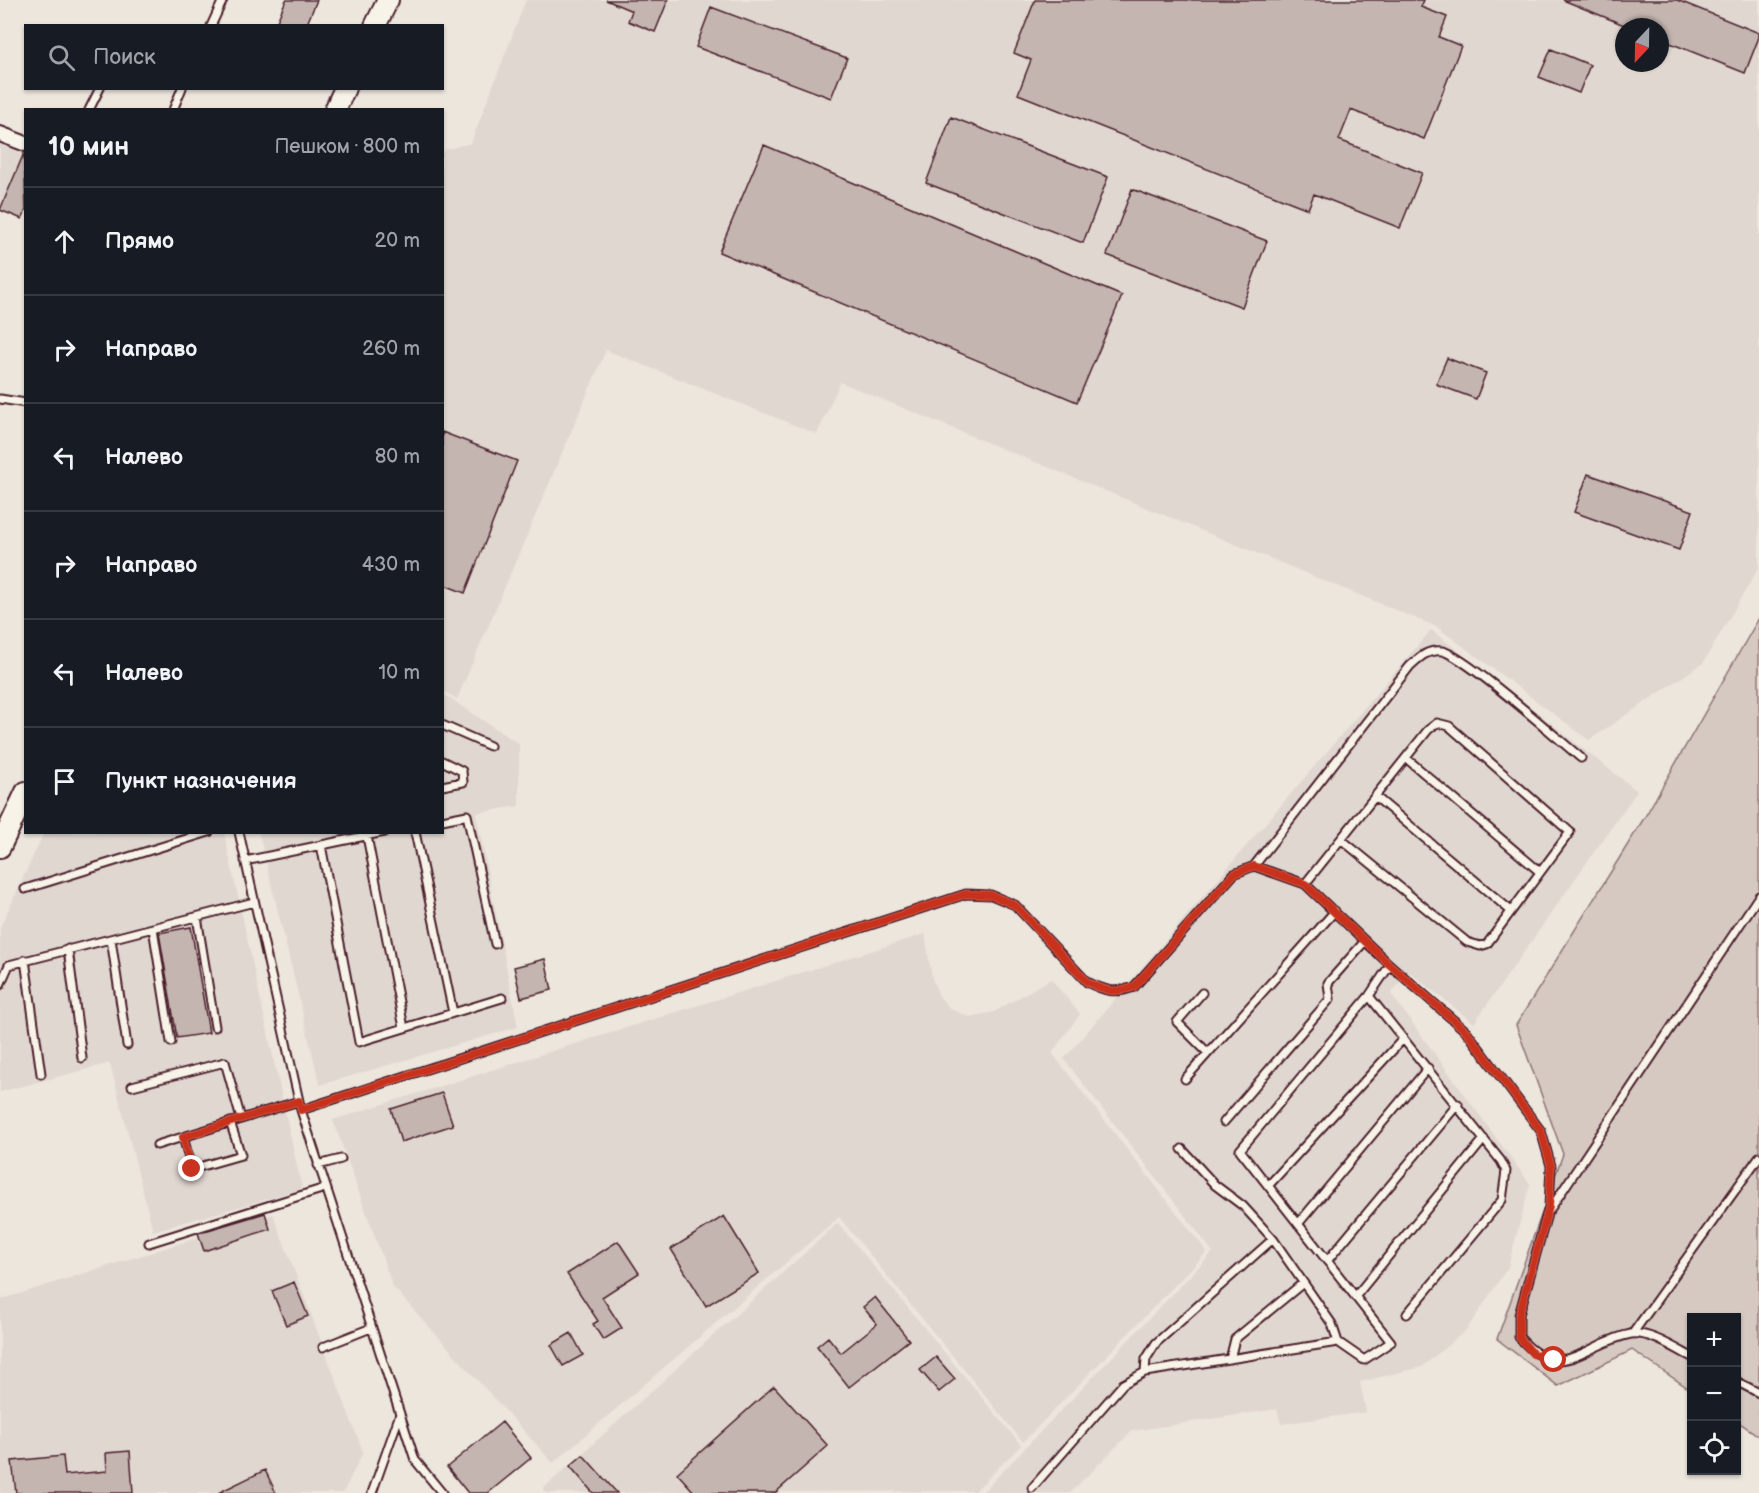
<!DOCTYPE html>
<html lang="ru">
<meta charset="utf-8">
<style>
body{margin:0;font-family:"Balsamiq Sans",sans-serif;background:#20242c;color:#f1f3f6}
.controls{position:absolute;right:18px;bottom:18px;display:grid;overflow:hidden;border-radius:0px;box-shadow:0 2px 4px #0004}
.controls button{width:54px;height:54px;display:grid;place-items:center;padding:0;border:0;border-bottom:2px solid #363941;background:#171b24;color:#f1f3f6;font:30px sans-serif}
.compass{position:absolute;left:1615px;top:18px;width:54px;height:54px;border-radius:50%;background:#171b24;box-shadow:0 2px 4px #0004;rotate:202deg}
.stop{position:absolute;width:18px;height:18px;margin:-14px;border:4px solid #c8321e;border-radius:50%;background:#fff}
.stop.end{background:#c8321e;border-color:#fff;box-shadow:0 2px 6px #0008}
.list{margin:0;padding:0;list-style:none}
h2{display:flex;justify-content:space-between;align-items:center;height:78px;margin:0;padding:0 24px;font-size:26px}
h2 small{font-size:20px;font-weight:400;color:#9ea1a6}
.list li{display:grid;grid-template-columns:39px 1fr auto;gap:18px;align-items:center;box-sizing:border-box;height:108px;padding:0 24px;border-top:2px solid #363941}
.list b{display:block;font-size:22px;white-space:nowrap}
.list em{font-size:20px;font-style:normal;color:#9ea1a6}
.icon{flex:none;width:33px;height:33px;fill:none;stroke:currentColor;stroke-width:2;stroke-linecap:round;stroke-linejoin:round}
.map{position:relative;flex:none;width:1759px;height:1493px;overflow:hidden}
.search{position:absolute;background:#171b24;box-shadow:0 2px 4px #0004;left:24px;top:24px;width:420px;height:66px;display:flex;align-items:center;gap:15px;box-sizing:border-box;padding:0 21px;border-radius:0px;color:#9ea1a6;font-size:22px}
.panel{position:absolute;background:#171b24;box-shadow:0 2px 4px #0004;left:24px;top:108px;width:420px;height:726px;border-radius:0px}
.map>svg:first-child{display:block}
</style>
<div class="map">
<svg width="1759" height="1493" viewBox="0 0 1759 1493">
<rect width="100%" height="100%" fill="#ece6dd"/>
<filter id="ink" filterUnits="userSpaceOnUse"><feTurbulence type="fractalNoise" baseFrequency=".0167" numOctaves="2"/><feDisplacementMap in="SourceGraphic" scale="12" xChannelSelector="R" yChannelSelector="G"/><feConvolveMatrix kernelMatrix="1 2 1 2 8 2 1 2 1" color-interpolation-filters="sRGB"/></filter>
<g filter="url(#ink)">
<!-- built -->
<path fill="#e0d7d0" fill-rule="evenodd" d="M 526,0 L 1759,0 L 1759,567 L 1703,663 L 1589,740 L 1437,627 L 840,382 L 817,434 L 606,350 L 457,699 L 442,690 L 442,153 L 444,150 L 471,143 ZM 1624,27 L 1660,27 L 1660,63 L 1624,63 Z
M 0,144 L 24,154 L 0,213 Z
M 1431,630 L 1637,791 L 1474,1023 L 1408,971 L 1391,994 L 1530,1184 L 1508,1267 L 1467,1329 L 1422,1367 L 1360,1382 L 1366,1412 L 1281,1424 L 1277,1409 L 1132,1431 L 1070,1493 L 982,1493 L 1213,1252 L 1064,1059 Z
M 443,694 L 519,744 L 519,806 L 476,813 L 518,1027 L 320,1085 L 259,833 L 442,832 Z
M 44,833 L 224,833 L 302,1189 L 153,1231 L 110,1063 L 0,1092 L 0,928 Z
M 925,934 L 932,978 L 939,996 L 950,1009 L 970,1017 L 994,1012 L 1051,979 L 1080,1014 L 1052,1053 L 1207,1252 L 1023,1442 L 839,1217 L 553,1463 L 393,1287 L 333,1120 Z
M 273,1214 L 363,1452 L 343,1493 L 0,1493 L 0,1300 Z
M 838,1223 L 1021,1445 L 975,1491 L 547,1493 L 543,1489 Z"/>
<!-- green -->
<path fill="#d5c9c2" stroke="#907476" stroke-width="1.5" d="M 1759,618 L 1759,1436 L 1737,1421 L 1736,1318 L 1692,1318 L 1691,1390 L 1632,1350 L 1558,1386 L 1497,1339 L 1563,1154 L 1516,1025 L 1646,815 Z"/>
<!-- building -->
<path fill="#c4b5b0" stroke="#4a1f2b" stroke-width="1.5" d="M 286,0 L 317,0 L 306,26 L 275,26 Z
M 606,0 L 668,0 L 655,32 L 628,21 L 632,11 Z
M 1035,0 L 1424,0 L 1421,7 L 1447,17 L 1439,37 L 1461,46 L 1424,139 L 1351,110 L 1339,140 L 1422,173 L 1400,228 L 1314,194 L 1308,209 L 1018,94 L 1031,60 L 1014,53 Z
M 1563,0 L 1677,0 L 1759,33 L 1759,37 L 1745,73 L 1660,39 L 1660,27 L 1629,27 Z
M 711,7 L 847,58 L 831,98 L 696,47 Z
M 1551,49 L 1590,65 L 1579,93 L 1539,77 Z
M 951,117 L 1108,177 L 1083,243 L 926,183 Z
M 764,145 L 1122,296 L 1077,402 L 719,252 Z
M 24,153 L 26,210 L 22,219 L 0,210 Z
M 1132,189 L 1267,241 L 1242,307 L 1107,255 Z
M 1447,358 L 1486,373 L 1476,399 L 1436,384 Z
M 442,432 L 517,461 L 465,593 L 442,584 Z
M 1588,474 L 1693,511 L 1679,550 L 1574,512 Z
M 191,927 L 209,1033 L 177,1038 L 159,933 Z
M 545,959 L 552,990 L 521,998 L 514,967 Z
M 442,1093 L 453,1125 L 401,1142 L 391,1109 Z
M 265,1213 L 270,1229 L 204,1251 L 198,1233 Z
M 724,1216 L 759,1273 L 706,1306 L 671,1249 Z
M 618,1241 L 639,1273 L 602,1297 L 622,1328 L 603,1340 L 593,1324 L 598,1321 L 567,1274 Z
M 294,1282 L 308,1316 L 286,1325 L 272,1291 Z
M 875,1297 L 909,1340 L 849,1387 L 817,1346 L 828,1337 L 841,1353 L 877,1324 L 863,1307 Z
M 571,1333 L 583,1355 L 563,1366 L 551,1345 Z
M 936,1357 L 955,1379 L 939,1392 L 920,1370 Z
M 774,1386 L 828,1446 L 775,1493 L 695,1493 L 677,1473 Z
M 502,1422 L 531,1458 L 488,1493 L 468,1493 L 447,1467 Z
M 130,1451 L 133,1493 L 16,1493 L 12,1461 L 63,1456 L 65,1475 L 107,1471 L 106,1453 Z
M 583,1455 L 617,1493 L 593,1493 L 570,1466 Z
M 265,1470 L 276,1493 L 218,1493 Z"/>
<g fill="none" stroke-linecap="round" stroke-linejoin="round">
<!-- lane casing -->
<g stroke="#4a1f2b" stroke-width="11">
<path id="lane" d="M 211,26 L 223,0
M 89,110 L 100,88
M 173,110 L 182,88
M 0,399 L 26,403
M 442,725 L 490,746
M 1406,758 L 1540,872
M 442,761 L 462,771 L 463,782 L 442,786
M 1376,797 L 1511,911
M 442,820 L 467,815 L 495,944
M 239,832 L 301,1110 L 966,894 L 991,895 L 1015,905 L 1087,982 C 1105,991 1115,994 1134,987 L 1234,874 L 1254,866 L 1305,884 L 1390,965 L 1369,996 L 1240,1150 L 1391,1342 L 1364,1360 L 1338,1342 L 1145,1372 L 1123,1384 L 1032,1488
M 415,832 L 453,1013
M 367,836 L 404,1028
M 321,845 L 359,1042 L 502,998
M 245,861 L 384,832
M 1254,866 L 1410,666 C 1420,657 1428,649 1442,651 C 1464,655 1557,738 1581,758
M 1305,884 L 1428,730 L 1437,723 L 1449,726 L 1570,832 L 1487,944 L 1480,946 L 1467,942 L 1342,840
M 25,889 L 209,832
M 197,917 L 215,1027
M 153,928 L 171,1042
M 111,939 L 127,1045
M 68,949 L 82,1058
M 25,960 L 41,1074
M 1390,965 L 1467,1032 L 1541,1131 L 1551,1166 L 1549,1207 L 1519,1315 L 1519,1337 C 1561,1386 1586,1342 1631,1334 C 1649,1331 1676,1349 1692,1357
M 0,985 L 9,965 L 254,902
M 1202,993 L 1177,1022 L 1208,1053
M 1369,996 L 1501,1161 L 1506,1171 L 1502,1200 L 1407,1314
M 1185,1079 L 1335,911
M 132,1086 L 225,1062 L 241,1119
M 301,1110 L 415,1460 L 442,1493
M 1224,1122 L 1330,999 L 1328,983 L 1365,941
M 183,1137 L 192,1169 L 241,1155 L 230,1122
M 157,1145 L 299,1101
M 1182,1149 L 1215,1185 L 1243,1206 L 1273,1239 L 1332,1324 L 1338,1342
M 318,1165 L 341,1159
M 1268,1186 L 1403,1039
M 1549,1211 L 1759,896
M 1298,1224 L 1428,1068
M 149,1243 L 325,1188
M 1327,1261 L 1458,1104
M 1355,1297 L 1484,1139
M 1633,1333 L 1759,1157
M 323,1347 L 371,1328
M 1230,1359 L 1235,1339 L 1303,1283
M 1145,1372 L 1146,1359 L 1156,1343 L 1273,1239
M 1736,1381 L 1759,1393
M 372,1493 L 400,1414"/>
</g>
<!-- street casing -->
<g stroke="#4a1f2b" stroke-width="18">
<path id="street" d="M 0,134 L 26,144"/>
</g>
<!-- secondary casing -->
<g stroke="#4a1f2b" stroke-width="24">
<path id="secondary" d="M 375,26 L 388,0
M 335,110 L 345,88
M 0,847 L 26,792"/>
</g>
<!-- lane -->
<use href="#lane" stroke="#f7f3e8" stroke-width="7"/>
<!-- street -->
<use href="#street" stroke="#f7f3e8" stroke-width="14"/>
<!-- secondary -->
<use href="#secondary" stroke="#f7f3e8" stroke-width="20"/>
</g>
</g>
<g fill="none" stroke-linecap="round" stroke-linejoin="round" filter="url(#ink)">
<!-- route -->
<path stroke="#c8321e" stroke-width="8" d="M 192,1169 L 183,1137 L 299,1101 L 301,1110 L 966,894 L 991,895 L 1015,905 L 1087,982 C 1105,991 1115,994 1134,987 L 1234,874 L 1254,866 L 1305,884 L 1390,965 L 1467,1032 L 1541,1131 L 1551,1166 L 1549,1207 L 1519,1315 L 1519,1337 L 1533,1354 L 1554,1360"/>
</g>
</svg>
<div class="controls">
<button>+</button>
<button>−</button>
<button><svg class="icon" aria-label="locate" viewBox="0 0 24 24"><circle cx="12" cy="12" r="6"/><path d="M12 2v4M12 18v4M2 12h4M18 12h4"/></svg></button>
</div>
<svg class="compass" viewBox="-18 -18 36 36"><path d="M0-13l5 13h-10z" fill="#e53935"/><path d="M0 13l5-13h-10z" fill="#9ea1a6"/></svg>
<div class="stop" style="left:1554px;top:1360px"></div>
<div class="stop end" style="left:192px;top:1169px"></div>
<div class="search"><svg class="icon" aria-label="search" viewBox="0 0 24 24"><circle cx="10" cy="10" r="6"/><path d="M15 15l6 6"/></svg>Поиск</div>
<section class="panel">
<h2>10 мин<small>Пешком · 800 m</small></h2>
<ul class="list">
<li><svg class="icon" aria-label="ahead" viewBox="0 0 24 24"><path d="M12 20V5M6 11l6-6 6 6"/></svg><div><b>Прямо</b></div><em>20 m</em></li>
<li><svg class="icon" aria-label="right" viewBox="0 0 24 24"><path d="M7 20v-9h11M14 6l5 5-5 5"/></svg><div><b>Направо</b></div><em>260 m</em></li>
<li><svg class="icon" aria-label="left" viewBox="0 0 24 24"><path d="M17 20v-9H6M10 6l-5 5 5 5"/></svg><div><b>Налево</b></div><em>80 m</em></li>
<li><svg class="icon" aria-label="right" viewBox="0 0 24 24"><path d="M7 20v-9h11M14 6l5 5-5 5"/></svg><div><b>Направо</b></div><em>430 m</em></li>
<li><svg class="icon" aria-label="left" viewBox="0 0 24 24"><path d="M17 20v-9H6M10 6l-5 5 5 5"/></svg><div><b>Налево</b></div><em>10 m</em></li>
<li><svg class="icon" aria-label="arrive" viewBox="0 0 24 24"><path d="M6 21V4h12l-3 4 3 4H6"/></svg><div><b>Пункт назначения</b></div></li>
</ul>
</section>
</div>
